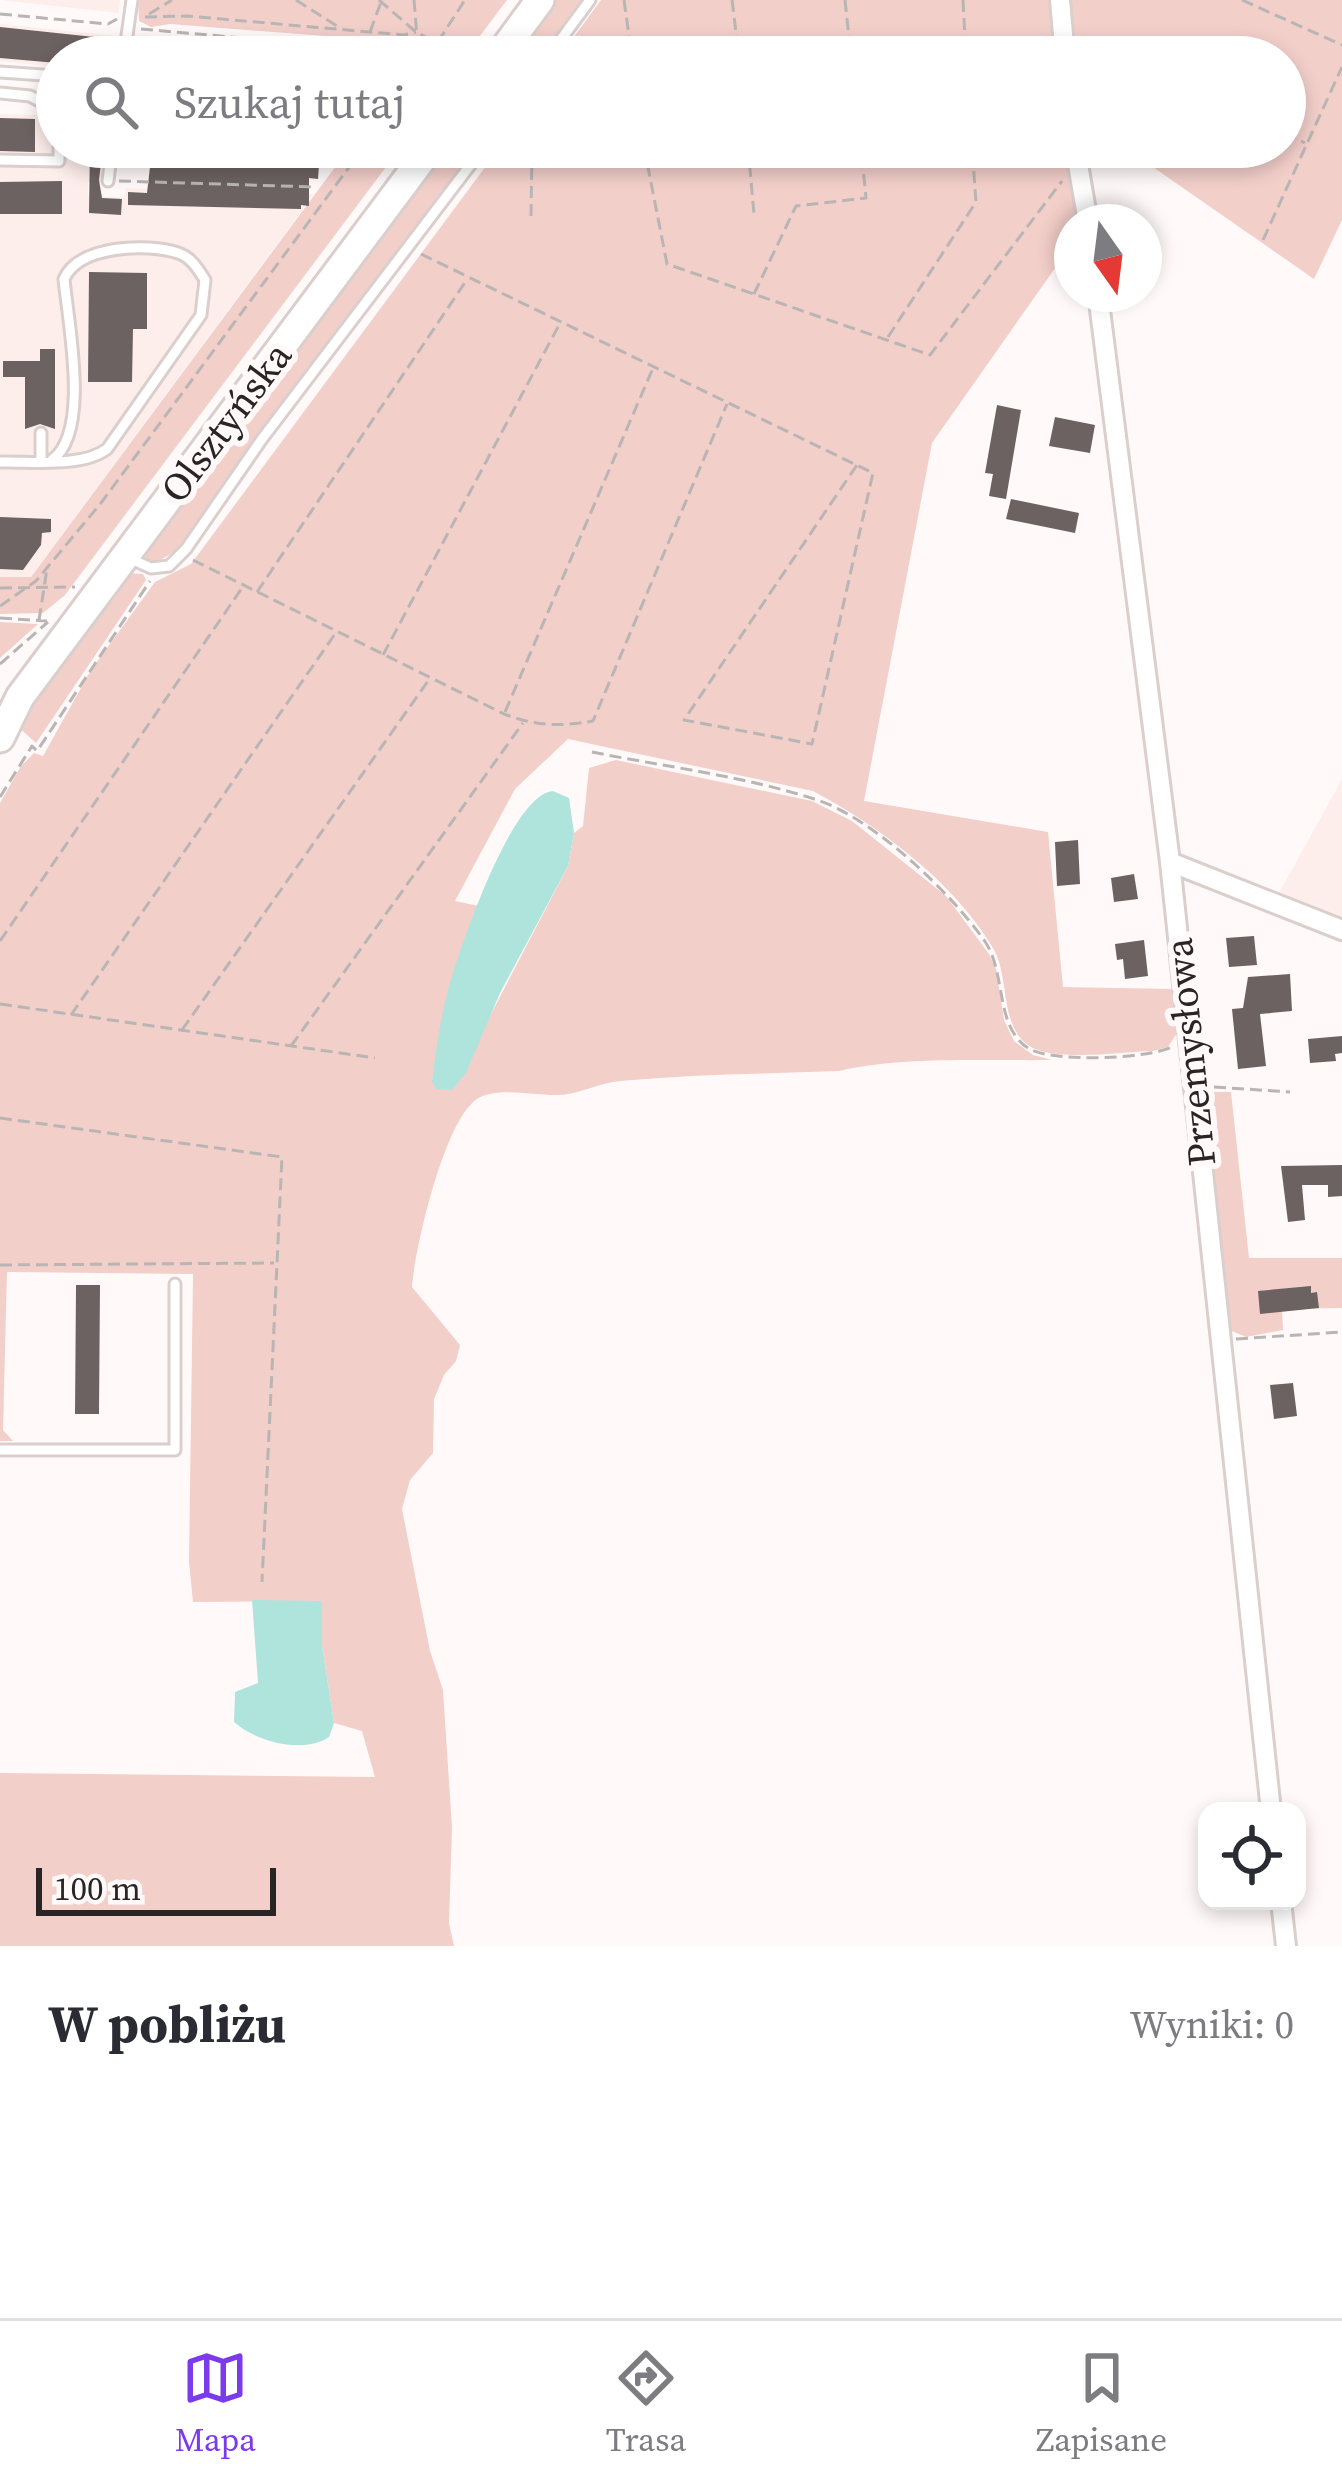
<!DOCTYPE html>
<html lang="pl">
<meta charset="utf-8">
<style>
body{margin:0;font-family:"Source Serif 4",serif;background:#f7f7f7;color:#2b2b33}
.controls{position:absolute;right:36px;bottom:36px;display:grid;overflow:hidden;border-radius:24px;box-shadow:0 6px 18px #0003}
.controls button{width:108px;height:108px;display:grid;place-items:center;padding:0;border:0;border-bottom:3px solid #e1e1e2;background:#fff;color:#2b2b33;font:60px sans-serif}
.compass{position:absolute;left:1054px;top:204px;width:108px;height:108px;border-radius:50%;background:#fff;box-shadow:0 6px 18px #0003;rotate:166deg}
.scale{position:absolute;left:36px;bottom:30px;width:240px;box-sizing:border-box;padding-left:12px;border:6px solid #292525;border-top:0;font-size:33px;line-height:42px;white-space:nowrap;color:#292525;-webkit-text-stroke:9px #fffaf9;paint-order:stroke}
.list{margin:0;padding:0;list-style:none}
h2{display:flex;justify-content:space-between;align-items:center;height:156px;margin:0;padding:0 48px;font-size:51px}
h2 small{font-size:39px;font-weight:400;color:#7c7c81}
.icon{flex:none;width:66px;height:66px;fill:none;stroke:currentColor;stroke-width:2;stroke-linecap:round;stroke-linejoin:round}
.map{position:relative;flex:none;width:1342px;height:1946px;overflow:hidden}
.search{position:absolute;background:#fff;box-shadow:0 6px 18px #0003;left:36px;right:36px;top:36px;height:132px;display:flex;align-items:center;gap:30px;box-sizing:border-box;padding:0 42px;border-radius:66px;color:#7c7c81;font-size:45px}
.sheet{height:372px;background:#fff}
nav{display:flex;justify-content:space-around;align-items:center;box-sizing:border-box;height:168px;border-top:3px solid #e1e1e2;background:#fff;font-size:33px;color:#7c7c81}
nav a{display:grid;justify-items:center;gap:6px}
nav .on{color:#7c3aed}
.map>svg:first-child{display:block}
</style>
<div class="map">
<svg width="1342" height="1946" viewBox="0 0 1342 1946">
<rect width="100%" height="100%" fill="#fffaf9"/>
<!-- built -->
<path fill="#feeeeb" d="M 0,0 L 120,0 L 119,13 Z
M 0,24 L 115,36 L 113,57 L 57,57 L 57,67 L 0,61 Z
M 141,35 L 375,57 L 140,57 Z
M 0,114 L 48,115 L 49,123 L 57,123 L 57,147 L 107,147 L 106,182 L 88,182 L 88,196 L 124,197 L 126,188 L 314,194 L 30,578 L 0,577 Z
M 1342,779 L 1342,921 L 1278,895 Z"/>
<!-- green -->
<path fill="#f3cfca" d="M 138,0 L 507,0 L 464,57 L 419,57 L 428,44 L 170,24 L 151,27 L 139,21 Z
M 552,0 L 585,0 L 539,57 L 510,57 Z
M 601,0 L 1052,0 L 1059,57 L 559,57 Z
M 1065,0 L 1342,0 L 1342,220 L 1314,279 L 1124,147 L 1285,147 L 1285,57 L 1073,57 Z
M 350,147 L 401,147 L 65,595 L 43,613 L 0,614 L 0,577 L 31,577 Z
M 443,147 L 476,147 L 215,501 C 197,523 176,564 146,562 L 146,550 Z
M 500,147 L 1070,147 L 1079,222 L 1072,222 L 1072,244 L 932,443 L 864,801 L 1048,832 L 1063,987 L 1172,989 L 1171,973 L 1176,972 L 1181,1027 L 1168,1047 L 1153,1051 C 1123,1052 1058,1061 1033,1048 C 998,1030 1011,978 993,948 C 953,881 880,827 813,791 L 568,739 L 515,789 L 455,901 L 479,906 L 450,983 L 432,1081 L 491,1014 L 568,866 L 574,833 L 583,826 L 589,768 L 616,760 L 812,801 L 852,821 L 946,896 L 989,954 L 996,969 L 1004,1020 L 1014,1041 L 1033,1055 L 1052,1060 C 987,1061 900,1056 839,1071 C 766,1074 693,1074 620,1081 C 598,1083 578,1095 558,1095 C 535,1096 497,1086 477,1099 C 444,1121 415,1248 412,1287 L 460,1345 L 456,1361 L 444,1375 L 434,1399 L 433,1453 L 410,1480 L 402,1509 L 430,1651 L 443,1690 L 452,1827 L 449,1923 L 454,1946 L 0,1946 L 0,1773 L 375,1777 L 362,1731 L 334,1723 L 322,1645 L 321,1601 L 193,1602 L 189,1562 L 193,1274 L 7,1272 L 3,1430 L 13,1441 L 0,1441 L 0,803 L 21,766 L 34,753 L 43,756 L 91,670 L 155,582 L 191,564 Z
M 128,573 L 143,574 L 146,580 L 36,743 L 16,725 Z
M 0,622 L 38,624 L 0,658 Z
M 1200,1092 L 1231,1092 L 1249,1258 L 1342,1258 L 1342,1308 L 1282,1309 L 1283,1330 L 1246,1337 L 1227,1329 Z"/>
<!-- water -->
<path fill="#aee4dc" d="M 553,791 L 569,798 L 574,833 L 568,866 L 500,993 L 466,1073 L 452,1090 L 436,1089 L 432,1081 C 436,1051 440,1020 448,990 C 459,951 511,794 553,791 Z
M 252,1600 L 322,1601 L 322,1645 L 334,1723 L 329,1737 C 304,1754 256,1742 234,1722 L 235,1692 L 258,1683 Z"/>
<!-- building -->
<path fill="#6c6261" d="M 0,27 L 113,39 L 111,57 L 57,57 L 57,63 L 0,58 Z
M 143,38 L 244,48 L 243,57 L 141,57 Z
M 0,118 L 35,119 L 35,152 L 0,151 Z
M 90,147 L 103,147 L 99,180 L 102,198 L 122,199 L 121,215 L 89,213 Z
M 230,147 L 329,153 L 328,166 L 319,165 L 318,179 L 309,178 L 309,206 L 301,205 L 301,209 L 128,205 L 128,192 L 147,193 L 150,167 L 119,163 L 121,148 Z
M 62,181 L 62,214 L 0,214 L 0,182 Z
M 89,272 L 147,273 L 147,329 L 133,329 L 132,382 L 88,382 Z
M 40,349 L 55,349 L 55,429 L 40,424 L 25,429 L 25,377 L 3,377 L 3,361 L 40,361 Z
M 997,405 L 1021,410 L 1006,499 L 989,496 L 993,474 L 985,473 Z
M 1055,417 L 1095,425 L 1090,453 L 1049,446 Z
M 1011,499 L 1079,513 L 1075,533 L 1006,519 Z
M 0,517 L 51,519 L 51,532 L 42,533 L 41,545 L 23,570 L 0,569 Z
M 1078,840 L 1080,884 L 1057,886 L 1055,842 Z
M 1134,874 L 1138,899 L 1114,902 L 1111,878 Z
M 1254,936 L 1257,965 L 1229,967 L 1226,938 Z
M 1144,940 L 1148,976 L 1125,979 L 1123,959 L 1117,960 L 1115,944 Z
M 1290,974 L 1292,1011 L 1260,1014 L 1266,1066 L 1238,1069 L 1232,1009 L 1243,1008 L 1248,977 Z
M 1342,1036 L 1342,1053 L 1335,1054 L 1336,1061 L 1310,1063 L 1308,1039 Z
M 1342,1165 L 1342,1196 L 1328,1197 L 1328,1185 L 1302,1185 L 1305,1220 L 1288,1222 L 1281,1166 Z
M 76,1285 L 100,1285 L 99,1414 L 75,1414 Z
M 1311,1286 L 1311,1293 L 1317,1292 L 1319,1308 L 1260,1314 L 1258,1291 Z
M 1293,1383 L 1297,1416 L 1274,1419 L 1270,1385 Z"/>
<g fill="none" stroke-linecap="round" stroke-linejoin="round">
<!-- lane casing -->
<g stroke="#dacfcd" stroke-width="15">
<path id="lane" d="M 124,57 L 132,0
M 548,57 L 590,0
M 0,72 L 57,76
M 0,93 L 30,96 L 53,108 L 57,119
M 0,160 L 59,161 L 59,147
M 108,181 L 112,147
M 41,461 L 41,433
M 0,462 C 31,461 81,468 107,449 L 201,315 L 205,280 C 198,269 191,257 178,253 C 147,243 79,245 64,279 C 68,323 91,432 52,460
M 131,559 L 151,568 L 169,566 L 186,549 L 262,439 L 484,147
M 0,1450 L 175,1450 L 175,1284"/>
</g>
<!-- street casing -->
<g stroke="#dacfcd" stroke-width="24">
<path id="street" d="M 1060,0 L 1065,57
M 1075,147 L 1088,222
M 1098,294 L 1170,862 L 1271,1811
M 1170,862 L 1342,930
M 1281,1901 L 1286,1946"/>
</g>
<!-- secondary casing -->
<g stroke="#dacfcd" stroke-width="33">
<path id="secondary" d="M 498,57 L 540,0
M 0,738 L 20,697 L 431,147"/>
</g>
<!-- path -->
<path stroke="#bab5b5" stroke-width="3" stroke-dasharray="12 6" stroke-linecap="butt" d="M 296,0 L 340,28
M 379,0 L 416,32 L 437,43
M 414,0 L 417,37
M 624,0 L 632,57
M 732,0 L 739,57
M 845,0 L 851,57
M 963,0 L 966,57
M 1242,0 L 1342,45
M 0,14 L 108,24 L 117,19
M 149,14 L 172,0
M 145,17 L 187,16 L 404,35 L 416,32
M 141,29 L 402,52
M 370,32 L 381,2
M 1082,42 L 1116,57
M 428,57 L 465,0
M 1285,133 L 1305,143
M 644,147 L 667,264 L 930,355 L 1062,181
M 748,147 L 754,214
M 119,181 L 315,187
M 531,216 L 532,147
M 1263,240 L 1342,67
M 421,254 L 873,473 L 812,744 L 684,720 L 857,465
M 754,294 L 796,206 L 866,198 L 861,147
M 888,337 L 976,202 L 972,147
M 193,560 L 504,714 C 536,726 559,727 593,721 L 727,404
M 0,588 L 75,587
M 257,592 L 466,281
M 0,606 L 36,581 L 101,503 L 364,147
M 0,618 L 47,621
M 39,620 L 47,569
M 383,655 L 559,325
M 0,664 L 48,622
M 505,712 L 653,368
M 592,752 C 666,767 745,776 817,800 C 873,818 950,892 984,940 C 1007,972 994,1026 1028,1048 C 1050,1063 1148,1059 1172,1047
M 0,797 L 32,746 L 37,751 L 150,581
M 0,941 L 242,588
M 0,1004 L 375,1058
M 71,1015 L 335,634
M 182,1030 L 428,681
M 291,1046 L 523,723
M 1214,1087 L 1290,1092
M 0,1118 L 282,1157 L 262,1582
M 0,1265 L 274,1263
M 1236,1339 L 1342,1332"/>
<!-- lane -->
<use href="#lane" stroke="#fff" stroke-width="9"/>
<!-- street -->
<use href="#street" stroke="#fff" stroke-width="18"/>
<!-- secondary -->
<use href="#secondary" stroke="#fff" stroke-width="27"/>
</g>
<g text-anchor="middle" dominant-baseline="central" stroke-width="12" stroke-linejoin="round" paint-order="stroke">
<!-- street labels -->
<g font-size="39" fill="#292525" stroke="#fffaf9">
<text transform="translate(226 422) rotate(-53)">Olsztyńska</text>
<text transform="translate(1190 1052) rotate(-96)">Przemysłowa</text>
</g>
</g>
</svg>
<div class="controls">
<button><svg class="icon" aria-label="locate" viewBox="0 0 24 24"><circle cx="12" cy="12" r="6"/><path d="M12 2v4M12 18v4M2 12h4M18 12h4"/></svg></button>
</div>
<svg class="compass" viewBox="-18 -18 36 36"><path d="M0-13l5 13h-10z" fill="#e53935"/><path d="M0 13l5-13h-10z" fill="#7c7c81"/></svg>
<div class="scale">100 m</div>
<div class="search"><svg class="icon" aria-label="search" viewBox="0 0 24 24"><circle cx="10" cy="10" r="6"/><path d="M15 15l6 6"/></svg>Szukaj tutaj</div>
</div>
<section class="sheet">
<h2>W pobliżu<small>Wyniki: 0</small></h2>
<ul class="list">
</ul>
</section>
<nav>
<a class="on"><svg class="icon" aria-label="map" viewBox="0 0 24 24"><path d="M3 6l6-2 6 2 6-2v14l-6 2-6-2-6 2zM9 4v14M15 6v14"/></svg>Mapa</a>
<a><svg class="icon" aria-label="directions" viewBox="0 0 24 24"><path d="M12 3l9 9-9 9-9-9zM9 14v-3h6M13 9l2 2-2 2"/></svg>Trasa</a>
<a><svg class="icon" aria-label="saved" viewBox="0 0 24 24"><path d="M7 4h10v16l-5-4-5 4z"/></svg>Zapisane</a>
</nav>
